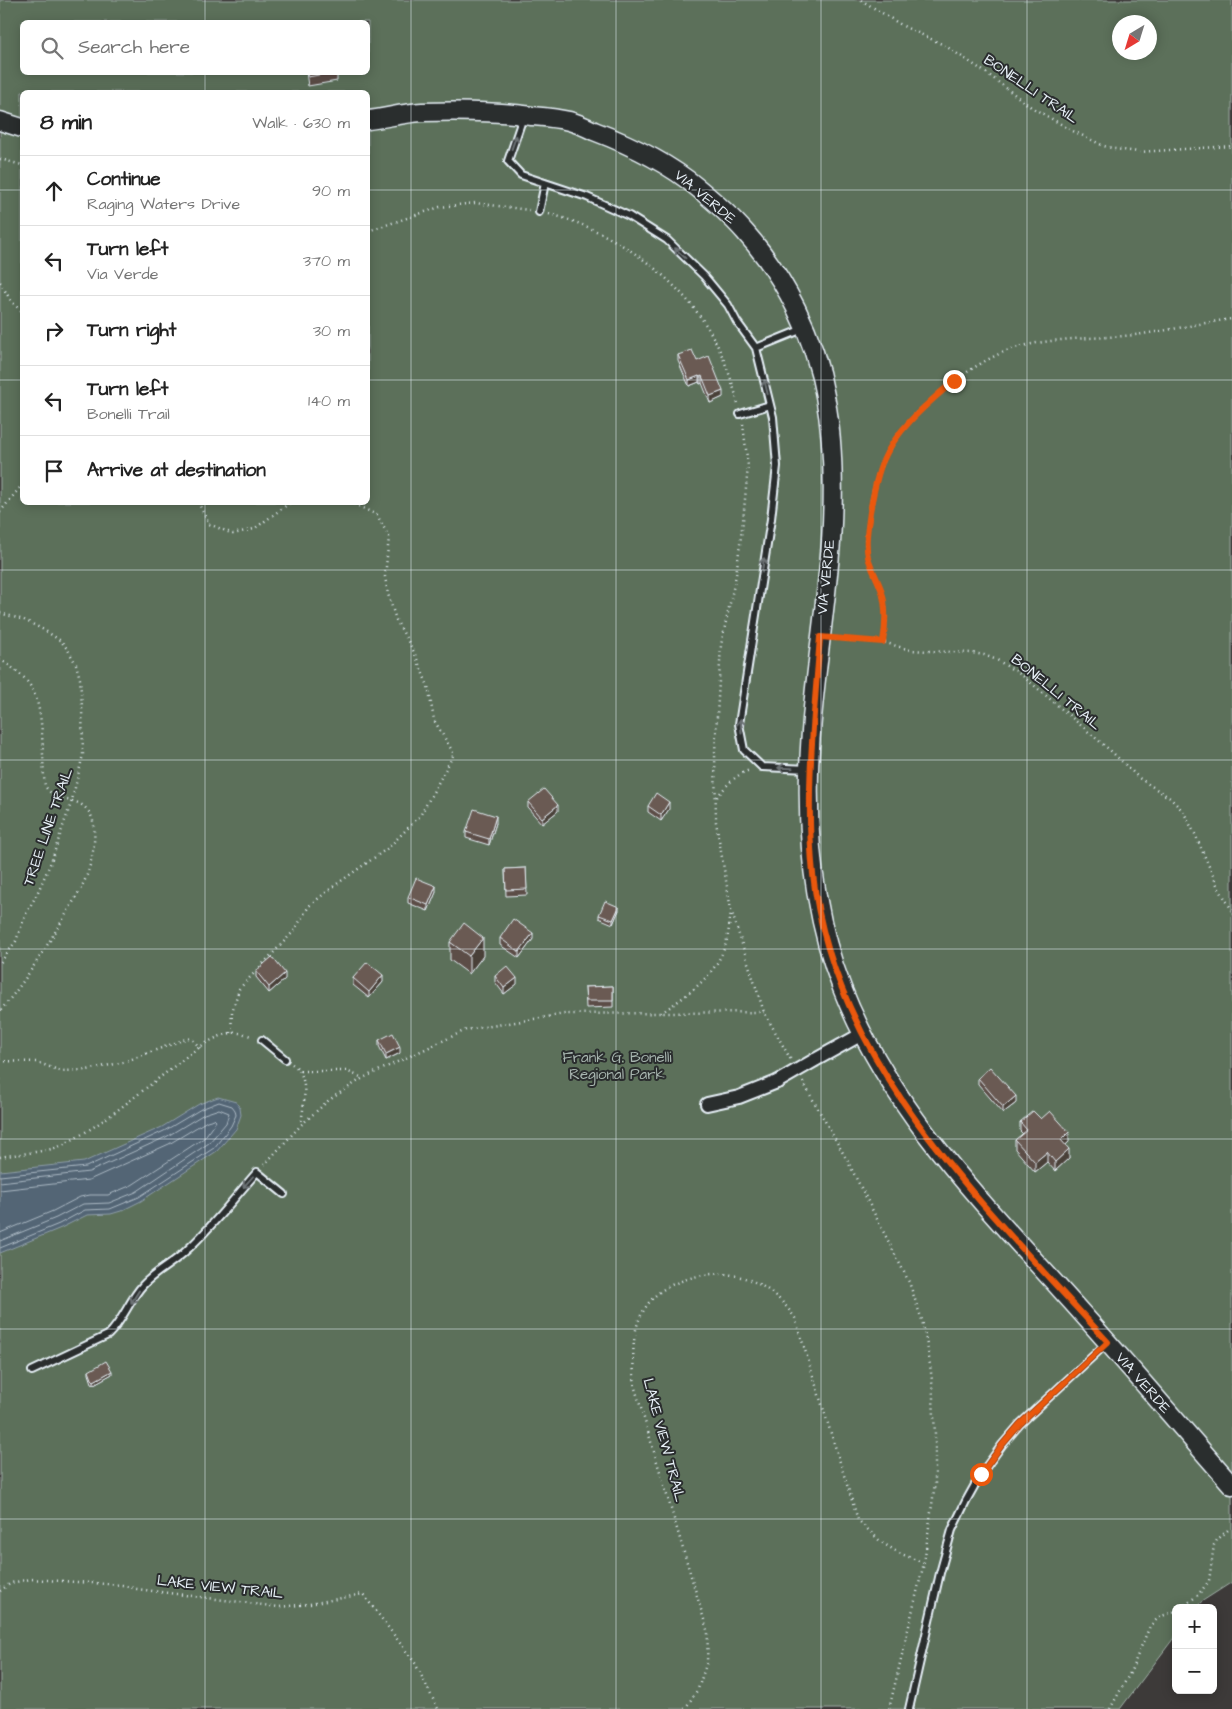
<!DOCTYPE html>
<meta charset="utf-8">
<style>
body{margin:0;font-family:"Architects Daughter",sans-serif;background:#f6f6f6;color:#222}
.controls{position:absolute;right:15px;bottom:15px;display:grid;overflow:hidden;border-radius:8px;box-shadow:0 2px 12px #0003}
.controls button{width:45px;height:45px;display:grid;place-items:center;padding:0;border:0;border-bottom:1px solid #e0e0e0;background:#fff;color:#222;font:25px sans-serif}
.compass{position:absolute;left:1112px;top:15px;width:45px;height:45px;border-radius:50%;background:#fff;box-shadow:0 2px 12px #0003;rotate:218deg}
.stop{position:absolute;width:15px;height:15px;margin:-11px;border:4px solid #ea580c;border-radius:50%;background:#fff}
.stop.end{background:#ea580c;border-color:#fff;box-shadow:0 1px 5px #0008}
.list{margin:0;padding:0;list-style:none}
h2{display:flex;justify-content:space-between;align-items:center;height:65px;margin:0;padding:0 20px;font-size:21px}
h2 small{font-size:16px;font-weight:400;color:#767676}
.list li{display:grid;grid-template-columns:32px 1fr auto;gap:15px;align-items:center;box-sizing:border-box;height:70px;padding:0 20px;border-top:1px solid #e0e0e0}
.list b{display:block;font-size:19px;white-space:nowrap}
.list p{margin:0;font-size:16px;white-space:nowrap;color:#767676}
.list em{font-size:16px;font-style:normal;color:#767676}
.icon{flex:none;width:28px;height:28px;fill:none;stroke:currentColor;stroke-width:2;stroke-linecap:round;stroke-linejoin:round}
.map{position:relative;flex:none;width:1232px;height:1709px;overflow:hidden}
.search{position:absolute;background:#fff;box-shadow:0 2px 12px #0003;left:20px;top:20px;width:350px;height:55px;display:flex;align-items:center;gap:12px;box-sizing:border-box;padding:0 18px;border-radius:8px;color:#767676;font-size:19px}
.panel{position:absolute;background:#fff;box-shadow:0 2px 12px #0003;left:20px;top:90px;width:350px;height:415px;border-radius:8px}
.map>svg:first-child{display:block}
</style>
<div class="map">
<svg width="1232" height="1709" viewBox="0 0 1232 1709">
<rect width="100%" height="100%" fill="#3d3a39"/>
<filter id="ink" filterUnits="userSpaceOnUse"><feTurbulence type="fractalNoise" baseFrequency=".02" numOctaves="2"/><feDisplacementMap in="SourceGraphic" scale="10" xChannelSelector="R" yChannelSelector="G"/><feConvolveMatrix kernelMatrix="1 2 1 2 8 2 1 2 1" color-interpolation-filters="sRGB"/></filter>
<g filter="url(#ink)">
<!-- green -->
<path fill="#5b705a" stroke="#a2b0a9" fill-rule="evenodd" d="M 0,0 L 1232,0 L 1232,1582 L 1201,1602 L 1196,1608 L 1176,1608 L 1176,1635 L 1120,1709 L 0,1709 ZM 22,22 L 368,22 L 368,72 L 22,72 ZM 1120,22 L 1150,22 L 1150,52 L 1120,52 ZM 22,92 L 368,92 L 368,502 L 22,502 Z"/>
<!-- water -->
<path fill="#526575" stroke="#8e9da9" d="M 218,1097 L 236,1102 L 240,1108 L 241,1115 L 236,1129 L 217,1151 L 141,1201 L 121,1211 L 111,1214 L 87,1215 L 61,1228 L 0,1253 L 0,1171 L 84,1162 L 162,1127 L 199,1104 Z"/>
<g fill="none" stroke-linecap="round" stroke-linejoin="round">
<!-- shore -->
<path stroke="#acb9c4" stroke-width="1" d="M 0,1176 L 86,1167 L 164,1131 L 201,1109 L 219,1102 L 232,1106 L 235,1110 L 236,1115 L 231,1126 L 214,1148 L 139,1197 L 110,1209 L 85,1210 L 59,1224 L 0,1248
M 0,1182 L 89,1172 L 166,1137 L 204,1114 L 219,1109 L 229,1113 L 226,1123 L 209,1143 L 136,1192 L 109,1203 L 83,1204 L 56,1218 L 0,1241
M 0,1190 L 89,1180 L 169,1144 L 207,1121 L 214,1119 L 216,1121 L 204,1138 L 132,1185 L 108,1195 L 90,1195 L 80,1197 L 53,1211 L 0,1233"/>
<!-- service casing -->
<g stroke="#e8f1f8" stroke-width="10">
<path id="service" d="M 523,117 L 508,161 L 521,175 L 545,183
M 539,212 L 545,183 L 587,197 L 629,216 L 667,240 L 704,276 L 728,305 L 737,322 L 756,348 L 773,417 L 777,466 L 771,519 L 739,724 L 744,750 L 762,767 L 809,769
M 756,348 L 803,329
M 740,414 L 770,405
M 262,1040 L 285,1059
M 32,1371 L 108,1335 C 123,1321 129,1300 143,1285 C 156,1271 174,1263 188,1249 C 213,1226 235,1197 257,1172 L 284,1194
M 909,1709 L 940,1573 L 952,1530 L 966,1501 L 981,1474 L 1002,1445 L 1020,1424 L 1106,1344"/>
</g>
<!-- minor casing -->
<g stroke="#e8f1f8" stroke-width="16">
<path id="minor" d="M 815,1060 L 862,1034
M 707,1104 L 739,1097 L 777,1082"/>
</g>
<!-- secondary casing -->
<g stroke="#e8f1f8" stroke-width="21">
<path id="secondary" d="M 368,120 C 385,118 404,113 422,112 C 458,111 496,111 532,116 C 544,117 557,118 569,121 C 577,123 586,127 594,131 C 631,145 668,163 698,188 C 715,202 731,216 745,232 C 785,277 815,337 825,396 C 834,443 834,495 831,542 C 825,619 811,695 809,771 C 807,845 815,919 842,988 C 888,1106 979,1199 1062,1291 C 1120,1355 1175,1420 1232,1485
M 0,121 L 22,128"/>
</g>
<!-- path -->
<path stroke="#e8f1f8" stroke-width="2.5" stroke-dasharray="1 4" stroke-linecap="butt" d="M 861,0 L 903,26 L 944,45 L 985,72 L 1031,107 L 1073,131 L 1104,146 L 1115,149 L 1139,152 L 1232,146
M 0,159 L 22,165
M 549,214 C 611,229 676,275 709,330 C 721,349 733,382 738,404
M 368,231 L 440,207 L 475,203 L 529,210
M 0,282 L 11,301 L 22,312
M 743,424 L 748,466 L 743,521 L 736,575 L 721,645 L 715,752 L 716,822 L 731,910 L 764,1012 L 791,1060
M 198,502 L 209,524 L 233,534 L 254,529 L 291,502
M 0,512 L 22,485
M 0,613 L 24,620 L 44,630 L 61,641 L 68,650 L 76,664 L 80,679 L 82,706 L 83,755 L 72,800 L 51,862 L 37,894 L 26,914 L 16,941 L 0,963
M 835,639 L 883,642 L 910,650 L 972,653 L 984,655 L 997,660 L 1023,676 L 1112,752 L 1139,778 L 1170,798 L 1183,811 L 1195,834 L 1218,887 L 1232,910
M 883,642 C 886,628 887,614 884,600 C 882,589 876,579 872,569 C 866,554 866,539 868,524 C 871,501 875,475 886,455 C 907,414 971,361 1015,348 C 1053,337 1095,339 1135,335 C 1167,331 1200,323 1232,319
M 0,659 C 11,667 24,675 31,687 C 46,713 41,757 45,786 C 60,808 75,793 89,812 C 99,826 93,856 88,872 C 83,887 73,902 65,916 C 45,949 25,982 0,1011
M 717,797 C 726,786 736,774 750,770
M 661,1013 C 686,996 715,977 725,946 C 729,936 729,923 731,912
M 231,1033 L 232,1012 L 239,989 L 294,931 L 309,906 L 334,886 L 388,848 L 420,816 L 454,754 L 434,720 L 428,686 L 414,652 L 396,620 L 388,594 L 385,577 L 389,537 L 377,515 L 350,502
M 0,1061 L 36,1062 L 61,1071 L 87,1070 L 124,1062 L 188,1038 L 193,1040 L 200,1048
M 292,1064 C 295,1066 299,1069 300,1072 C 308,1087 303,1108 301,1124
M 300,1071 L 346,1071 L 363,1078
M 803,1082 L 848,1162 L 909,1282 L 922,1320 L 928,1350 L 932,1380 L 935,1434 L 935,1483 L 924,1563 L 889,1709
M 0,1157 C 15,1154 48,1152 60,1146 C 98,1128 130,1100 163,1075 C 183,1060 206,1038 231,1033 C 238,1032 246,1034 253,1037
M 264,1165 L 301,1125 L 329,1100 L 363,1078 L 466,1030 L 565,1014 L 764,1012
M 0,1591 L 11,1583 L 31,1579 L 122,1585 L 137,1589 L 279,1607 L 310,1604 L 363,1594 L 415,1663 L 438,1709
M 1181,1608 L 1198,1595 L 1209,1581 L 1214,1545 L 1217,1540 L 1228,1530
M 685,1709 L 698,1689 L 707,1662 L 708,1633 L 635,1388 C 633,1363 630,1332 644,1310 C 652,1296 664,1287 679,1282 C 725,1263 768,1278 795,1318 L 858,1520 L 881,1542 L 899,1553 L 924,1563
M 1110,1709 L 1130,1673 L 1150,1626 L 1159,1617 L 1176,1611"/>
<!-- service -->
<use href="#service" stroke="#2a2d2e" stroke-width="6"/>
<!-- minor -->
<use href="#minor" stroke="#2a2d2e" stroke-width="12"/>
<!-- secondary -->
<use href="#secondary" stroke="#2a2d2e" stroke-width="18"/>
<!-- minor-bridge casing -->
<g stroke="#e8f1f8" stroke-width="16" stroke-linecap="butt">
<path id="minor-bridge" d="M 777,1082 L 815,1060"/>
</g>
<!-- minor-bridge -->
<use href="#minor-bridge" stroke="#2a2d2e" stroke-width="12"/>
</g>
<!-- wall -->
<path fill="#5b4d47" stroke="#e8f1f8" d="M 306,72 L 337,72 L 337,81 L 308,86 Z
M 678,355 L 697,361 L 723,397 L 710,403 L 702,383 L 700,384 L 699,382 L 689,386 L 678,361 Z
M 528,802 L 558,811 L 542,824 L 528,808 Z
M 648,806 L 669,809 L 661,821 L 648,812 Z
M 496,823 L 489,845 L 466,838 L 466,832 Z
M 526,868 L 527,895 L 506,896 L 505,869 Z
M 436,892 L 428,911 L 408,903 L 408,897 Z
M 619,910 L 613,924 L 599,918 L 599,915 Z
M 500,938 L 533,939 L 519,958 L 500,945 Z
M 450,942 L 483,956 L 469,974 L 450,960 Z
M 256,971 L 285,979 L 269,993 L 256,977 Z
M 495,976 L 517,984 L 504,994 L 495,982 Z
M 353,978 L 383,982 L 369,998 L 353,985 Z
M 613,986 L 613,1007 L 586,1008 L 585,987 Z
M 379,1040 L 400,1053 L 386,1060 L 379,1046 Z
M 978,1078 L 1016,1103 L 1003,1113 L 978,1084 Z
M 1041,1119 L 1069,1142 L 1066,1145 L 1069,1158 L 1055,1171 L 1047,1162 L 1035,1172 L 1015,1149 L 1015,1140 L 1023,1134 L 1020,1131 L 1020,1122 Z
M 89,1371 L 112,1374 L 94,1384 L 92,1383 L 89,1374 Z"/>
<!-- shaded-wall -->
<path fill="#4a3f39" stroke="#e8f1f8" d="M 699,376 L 699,382 L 689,386 L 689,380 Z
M 702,376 L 702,383 L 700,384 L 700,377 Z
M 723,391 L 723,397 L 710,403 L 710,396 Z
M 669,802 L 669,809 L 661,821 L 661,815 Z
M 558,805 L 558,811 L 542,824 L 542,818 Z
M 496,816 L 496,823 L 489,845 L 489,839 Z
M 436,886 L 436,892 L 428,911 L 428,905 Z
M 619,907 L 619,910 L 613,924 L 613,920 Z
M 533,933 L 533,939 L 519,958 L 519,952 Z
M 483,938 L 483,956 L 469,974 L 469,956 Z
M 285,973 L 285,979 L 269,993 L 269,987 Z
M 383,975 L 383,982 L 369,998 L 369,992 Z
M 517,978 L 517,984 L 504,994 L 504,988 Z
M 400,1047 L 400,1053 L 386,1060 L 386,1054 Z
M 1016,1096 L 1016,1103 L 1003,1113 L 1003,1107 Z
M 1069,1132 L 1069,1142 L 1061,1149 L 1061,1140 Z
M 1069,1149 L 1069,1158 L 1055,1171 L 1055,1162 Z
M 1047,1152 L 1047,1162 L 1035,1172 L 1035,1162 Z
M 112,1371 L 112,1374 L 94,1384 L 94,1381 Z"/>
<!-- building -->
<path fill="#6a5a52" stroke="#e8f1f8" d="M 307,72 L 335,72 L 308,77 Z
M 692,350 L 697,361 L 709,356 L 723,391 L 710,396 L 702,376 L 700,377 L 699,376 L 689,380 L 678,355 Z
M 544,789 L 558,805 L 542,818 L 528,802 Z
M 656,793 L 669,802 L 661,815 L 648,806 Z
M 474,809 L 496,816 L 489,839 L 466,832 Z
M 526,868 L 527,889 L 506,890 L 505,869 Z
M 416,878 L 436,886 L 428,905 L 408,897 Z
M 605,901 L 619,907 L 613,920 L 599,915 Z
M 513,919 L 533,933 L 519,952 L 500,938 Z
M 464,923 L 483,938 L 469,956 L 450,942 Z
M 272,957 L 285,973 L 269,987 L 256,971 Z
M 367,962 L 383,975 L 369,992 L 353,978 Z
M 507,966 L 517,978 L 504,988 L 495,976 Z
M 613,986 L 613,1001 L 586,1001 L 585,987 Z
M 393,1033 L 400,1047 L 386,1054 L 379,1040 Z
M 990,1067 L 1016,1096 L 1003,1107 L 978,1078 Z
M 1033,1111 L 1041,1119 L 1050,1111 L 1069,1132 L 1061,1140 L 1069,1149 L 1055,1162 L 1047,1152 L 1035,1162 L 1015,1140 L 1027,1130 L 1020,1122 Z
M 106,1361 L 112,1371 L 94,1381 L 92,1379 L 89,1371 Z"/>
<!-- one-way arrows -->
<defs><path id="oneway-shaft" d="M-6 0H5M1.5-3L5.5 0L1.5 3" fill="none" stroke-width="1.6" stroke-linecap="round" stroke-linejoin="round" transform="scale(1.25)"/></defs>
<g stroke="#6c7275">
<use href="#oneway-shaft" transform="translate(514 142) rotate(-71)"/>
<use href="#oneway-shaft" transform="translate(680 253) rotate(-136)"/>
<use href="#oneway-shaft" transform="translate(766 387) rotate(-103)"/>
<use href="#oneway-shaft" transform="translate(763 565) rotate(-82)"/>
<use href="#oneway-shaft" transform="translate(741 726) rotate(-94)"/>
<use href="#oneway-shaft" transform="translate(785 768) rotate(-178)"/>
<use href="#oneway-shaft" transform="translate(248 1182) rotate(132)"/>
<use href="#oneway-shaft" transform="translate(135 1297) rotate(122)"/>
</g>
</g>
<g fill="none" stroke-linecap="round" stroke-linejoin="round" filter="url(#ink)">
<!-- route -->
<path stroke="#ea580c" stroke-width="6" d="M 954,381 C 927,404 896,429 882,463 C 876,478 873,496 870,512 C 868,527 865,542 868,557 C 871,568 877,578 881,589 C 887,606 886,624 883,642 L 820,637 C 814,717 805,794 813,874 C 833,1065 986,1207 1108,1342 L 1020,1424 L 1002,1445 L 981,1474"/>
</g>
<!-- grid -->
<path fill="none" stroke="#e8f1f8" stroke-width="1" stroke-opacity="0.55" d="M 205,0 L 205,22M 411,0 L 411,1709M 616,0 L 616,1709M 821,0 L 821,1709M 1027,0 L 1027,1709M 205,72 L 205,92M 0,190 L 22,190M 368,190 L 1232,190M 0,380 L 22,380M 368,380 L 1232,380M 205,502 L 205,1709M 0,570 L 1232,570M 0,760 L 1232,760M 0,949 L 1232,949M 0,1139 L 1232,1139M 0,1329 L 1232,1329M 0,1519 L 1232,1519"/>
<g text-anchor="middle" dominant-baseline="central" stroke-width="4" stroke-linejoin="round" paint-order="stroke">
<!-- street labels -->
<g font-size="15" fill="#e8f1f8" stroke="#2a2d2e">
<text transform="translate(1031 89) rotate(34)">BONELLI TRAIL</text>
<text transform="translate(705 197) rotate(40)">VIA VERDE</text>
<text transform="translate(826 577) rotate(-84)">VIA VERDE</text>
<text transform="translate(1056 692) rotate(39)">BONELLI TRAIL</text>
<text transform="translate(48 827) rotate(-71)">TREE LINE TRAIL</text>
<text transform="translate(1143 1383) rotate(49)">VIA VERDE</text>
<text transform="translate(664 1440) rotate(75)">LAKE VIEW TRAIL</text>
<text transform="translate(220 1587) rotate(6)">LAKE VIEW TRAIL</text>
</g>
<!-- park labels -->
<g font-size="15" fill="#a9b7b1" stroke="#2a2d2e">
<text x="617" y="1057">Frank G. Bonelli<tspan x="617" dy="17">Regional Park</tspan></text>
</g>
</g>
</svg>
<div class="controls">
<button>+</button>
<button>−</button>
</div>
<svg class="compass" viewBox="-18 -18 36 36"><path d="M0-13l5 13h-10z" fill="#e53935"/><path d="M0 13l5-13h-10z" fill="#767676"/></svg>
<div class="stop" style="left:981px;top:1474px"></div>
<div class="stop end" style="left:954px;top:381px"></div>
<div class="search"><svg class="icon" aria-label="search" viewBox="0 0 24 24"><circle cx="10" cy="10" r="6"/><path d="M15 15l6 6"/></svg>Search here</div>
<section class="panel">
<h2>8 min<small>Walk · 630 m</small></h2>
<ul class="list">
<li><svg class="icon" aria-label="ahead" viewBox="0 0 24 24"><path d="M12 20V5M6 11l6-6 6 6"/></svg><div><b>Continue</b><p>Raging Waters Drive</p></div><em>90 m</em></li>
<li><svg class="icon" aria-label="left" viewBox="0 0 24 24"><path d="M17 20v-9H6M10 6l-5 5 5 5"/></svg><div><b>Turn left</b><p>Via Verde</p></div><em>370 m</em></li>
<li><svg class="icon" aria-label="right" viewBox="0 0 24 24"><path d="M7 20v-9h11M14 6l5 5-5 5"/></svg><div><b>Turn right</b></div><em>30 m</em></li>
<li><svg class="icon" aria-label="left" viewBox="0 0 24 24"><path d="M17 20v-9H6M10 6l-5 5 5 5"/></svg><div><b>Turn left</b><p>Bonelli Trail</p></div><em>140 m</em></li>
<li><svg class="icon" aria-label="arrive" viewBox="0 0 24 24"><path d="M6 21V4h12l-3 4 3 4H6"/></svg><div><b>Arrive at destination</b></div></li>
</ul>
</section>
</div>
